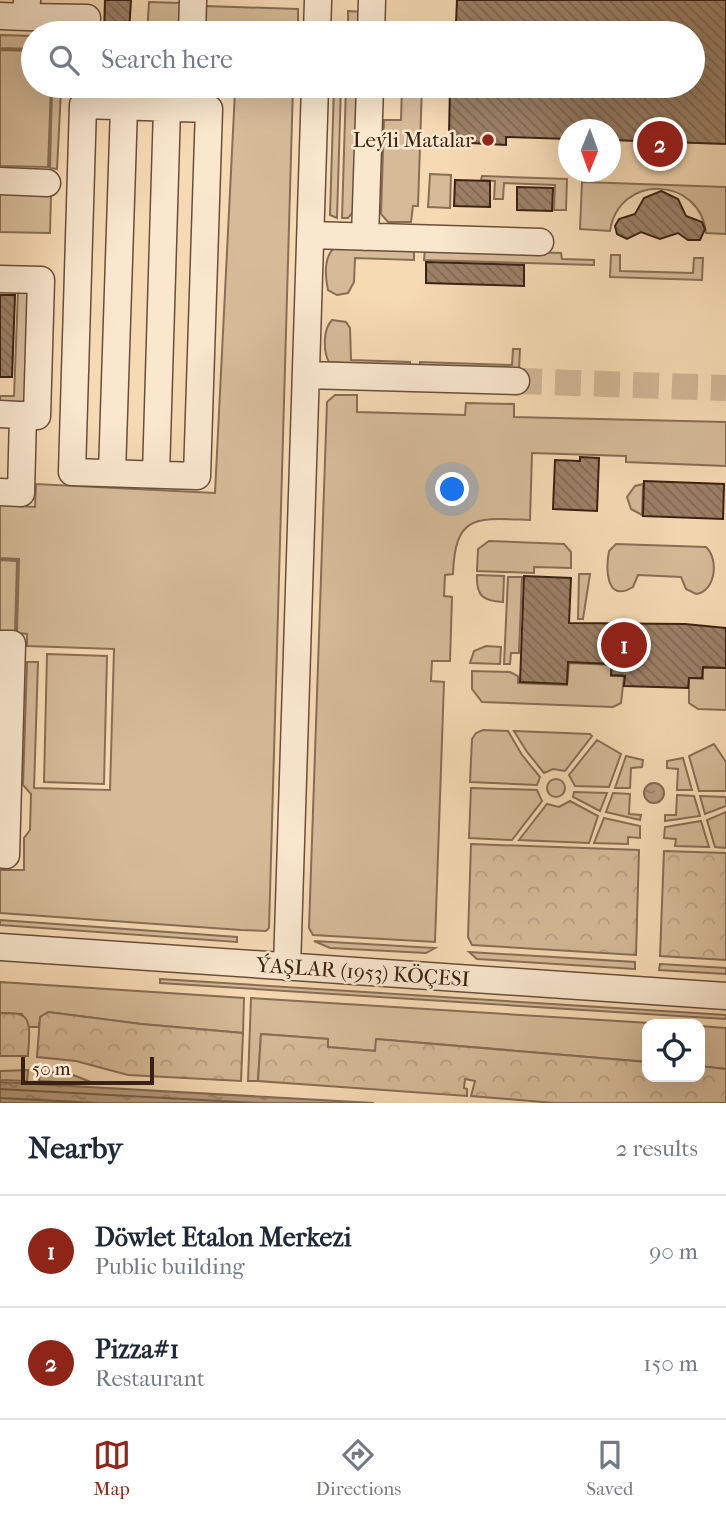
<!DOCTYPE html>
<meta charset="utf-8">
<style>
body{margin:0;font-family:"IM FELL French Canon",serif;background:#f2f2f3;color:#1f2937}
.controls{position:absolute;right:21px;bottom:21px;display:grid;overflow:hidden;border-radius:14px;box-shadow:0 7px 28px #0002}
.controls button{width:63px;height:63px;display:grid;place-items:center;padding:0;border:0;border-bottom:2px solid #e0e1e3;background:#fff;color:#1f2937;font:35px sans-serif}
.compass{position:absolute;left:558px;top:119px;width:63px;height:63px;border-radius:50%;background:#fff;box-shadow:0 7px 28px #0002;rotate:181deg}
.scale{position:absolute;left:21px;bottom:18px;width:133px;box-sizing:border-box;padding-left:7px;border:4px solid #3a2113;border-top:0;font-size:19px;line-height:24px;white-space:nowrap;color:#3a2113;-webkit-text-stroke:5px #f9e7ce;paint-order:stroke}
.you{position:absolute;left:453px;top:490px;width:24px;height:24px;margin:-18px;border:5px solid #fff;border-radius:50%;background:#1a73e8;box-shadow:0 0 0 10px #1a73e833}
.badge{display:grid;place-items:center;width:46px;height:46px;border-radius:50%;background:#8f2418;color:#fff;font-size:23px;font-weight:700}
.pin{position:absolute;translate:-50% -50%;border:4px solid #fff;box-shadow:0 2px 7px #0006}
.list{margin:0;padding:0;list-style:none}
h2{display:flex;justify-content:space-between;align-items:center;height:91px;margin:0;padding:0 28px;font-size:30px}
h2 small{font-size:23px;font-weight:400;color:#747a83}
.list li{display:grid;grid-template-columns:46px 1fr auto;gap:21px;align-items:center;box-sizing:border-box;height:112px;padding:0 28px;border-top:2px solid #e0e1e3}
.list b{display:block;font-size:26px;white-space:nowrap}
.list p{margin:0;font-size:23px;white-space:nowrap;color:#747a83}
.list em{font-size:23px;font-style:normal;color:#747a83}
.icon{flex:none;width:38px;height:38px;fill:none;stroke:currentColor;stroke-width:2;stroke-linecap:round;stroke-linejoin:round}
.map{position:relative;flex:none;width:726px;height:1103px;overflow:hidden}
.search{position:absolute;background:#fff;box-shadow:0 7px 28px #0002;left:21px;right:21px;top:21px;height:77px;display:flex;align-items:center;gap:18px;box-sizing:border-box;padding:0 24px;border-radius:38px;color:#747a83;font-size:26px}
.sheet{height:315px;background:#fff}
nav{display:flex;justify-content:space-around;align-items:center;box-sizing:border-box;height:98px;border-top:2px solid #e0e1e3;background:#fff;font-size:19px;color:#747a83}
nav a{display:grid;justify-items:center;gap:4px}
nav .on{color:#8f2418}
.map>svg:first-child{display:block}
</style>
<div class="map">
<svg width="726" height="1103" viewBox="0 0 726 1103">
<defs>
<pattern id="forest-crowns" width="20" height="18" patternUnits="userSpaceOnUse" patternTransform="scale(1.75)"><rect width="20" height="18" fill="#d6bb99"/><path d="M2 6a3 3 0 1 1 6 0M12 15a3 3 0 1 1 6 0" fill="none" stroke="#b8a083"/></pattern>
<pattern id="water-ripples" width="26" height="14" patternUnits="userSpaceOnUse" patternTransform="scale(1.75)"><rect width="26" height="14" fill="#b69b7d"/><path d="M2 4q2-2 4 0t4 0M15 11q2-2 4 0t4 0" fill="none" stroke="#957e65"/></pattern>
<pattern id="building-back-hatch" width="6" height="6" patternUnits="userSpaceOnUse" patternTransform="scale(1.75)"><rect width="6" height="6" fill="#9c8167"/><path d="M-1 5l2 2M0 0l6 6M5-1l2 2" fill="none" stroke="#806954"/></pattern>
</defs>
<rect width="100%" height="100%" fill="#f6dab4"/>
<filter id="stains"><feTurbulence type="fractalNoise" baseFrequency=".00286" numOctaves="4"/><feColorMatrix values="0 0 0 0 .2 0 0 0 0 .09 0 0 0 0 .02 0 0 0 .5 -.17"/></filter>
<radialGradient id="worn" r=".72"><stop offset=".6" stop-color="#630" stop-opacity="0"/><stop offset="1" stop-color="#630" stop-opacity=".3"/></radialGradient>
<!-- green -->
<path fill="#d6bb99" stroke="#886e56" stroke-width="2" d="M 149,2 L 181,3 L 181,33 L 147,33 Z
M 206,6 L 298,9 L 298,33 L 205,33 Z
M 348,11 L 363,12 L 362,33 L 348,33 Z
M 404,23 L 424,24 L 423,33 L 403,33 Z
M 0,35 L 33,36 L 32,49 L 0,48 Z
M 0,50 L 33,51 L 33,86 L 51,86 L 48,167 L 0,166 Z
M 52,86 L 179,86 L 175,89 L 102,88 L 89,91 L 61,90 L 57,169 L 50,168 Z
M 207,86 L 293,86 L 269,928 L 266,931 L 241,930 L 0,913 L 0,870 L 24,870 L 24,838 L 30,830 L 31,794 L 23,785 L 27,662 L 38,662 L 34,788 L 110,790 L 114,649 L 27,646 L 27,634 L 17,633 L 19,559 L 0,558 L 0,505 L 35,507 L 36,484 L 215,493 L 235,91 L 207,90 Z
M 334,86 L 341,86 L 337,218 L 330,215 Z
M 346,86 L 361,86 L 356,208 L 348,218 L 342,218 Z
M 402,86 L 422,86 L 418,206 L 413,206 L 411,222 L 388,222 L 381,214 L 384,120 L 401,120 Z
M 430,174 L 451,175 L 450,208 L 428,207 Z
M 482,176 L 567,179 L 566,210 L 554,210 L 555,185 L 504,183 L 503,199 L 494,199 L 495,181 L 481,180 Z
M 582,182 L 726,187 L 726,234 L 706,233 C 700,176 619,173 610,231 L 580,229 Z
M 0,193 L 51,195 L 50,233 L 0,232 Z
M 414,248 L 414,260 L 355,258 L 354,282 L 348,293 L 337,295 L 328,290 C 325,276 324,259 333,249 Z
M 425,249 L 561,253 L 562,259 L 594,260 L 594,265 L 424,260 Z
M 611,255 L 620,255 L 620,271 L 693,273 L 694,258 L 703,258 L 702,280 L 610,277 Z
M 31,289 L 28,402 L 0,405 L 0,396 L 14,396 L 18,291 Z
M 332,320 L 346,322 L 350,328 L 351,360 L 410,362 L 410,367 L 329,362 C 323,351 323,329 332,320 Z
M 513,349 L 520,349 L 519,371 L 420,368 L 420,362 L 512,365 Z
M 335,395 L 357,395 L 357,412 L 465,415 L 466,403 L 514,404 L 514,417 L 726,422 L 726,466 L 626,462 L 626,456 L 532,453 L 530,520 C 477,518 455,513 453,574 L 445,575 L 444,596 L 452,597 L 450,661 L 432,661 L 431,681 L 444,682 L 435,942 L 313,935 L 309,928 L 327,402 Z
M 643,484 L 642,515 L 631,509 L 627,497 L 635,486 Z
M 489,541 L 564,544 L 571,552 L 571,568 L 534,567 L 534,573 L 477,571 L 478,549 Z
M 616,544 L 706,547 C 719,559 716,591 696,594 L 686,589 L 681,577 L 638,575 L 633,587 C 605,604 606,567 609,551 Z
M 0,560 L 17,561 L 15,633 L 0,633 Z
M 579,574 L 590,574 L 583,619 L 578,619 Z
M 477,575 L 504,576 L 503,602 C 483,601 476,596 477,575 Z
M 508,577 L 522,577 L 519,653 L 511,653 L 510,664 L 504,664 Z
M 486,646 L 501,647 L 500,664 L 470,663 L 474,651 Z
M 47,654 L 107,656 L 104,784 L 44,782 Z
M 569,663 L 611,665 L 611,676 L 624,676 L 621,703 L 613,707 L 482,702 L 472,689 L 472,671 L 510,672 L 518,676 L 518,683 L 567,685 Z
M 703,668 L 726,668 L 726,710 L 698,709 L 689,703 L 689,678 L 703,679 Z
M 483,730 L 508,731 L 522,755 L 540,777 L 537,785 L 470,782 L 472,739 L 476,733 Z
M 514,731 L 590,734 L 592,736 L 565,771 L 553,769 L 544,773 L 527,752 Z
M 597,740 L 621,754 L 609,787 L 575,786 L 569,775 Z
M 714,744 L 726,762 L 726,791 L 699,791 L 689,756 Z
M 626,756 L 643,760 L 642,767 L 631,768 L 630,788 L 615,788 Z
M 683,758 L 692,790 L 677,790 L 678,769 L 667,768 L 667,761 Z
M547 788a9 9 0 1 1 18 0a9 9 0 1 1-18 0Z
M 471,788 L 537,790 L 542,801 L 512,840 L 469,838 Z
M 574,792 L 607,793 L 600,811 L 573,797 Z
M 613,793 L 630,794 L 629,814 L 641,815 L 640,820 L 606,812 Z
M 677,795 L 694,796 L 700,816 L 665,821 L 665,815 L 676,815 Z
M 700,796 L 726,797 L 726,806 L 705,814 Z
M 570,801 L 598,816 L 589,843 L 519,840 L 547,804 L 559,807 Z
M 726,812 L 726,848 L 715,847 L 707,820 Z
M 604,818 L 640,826 L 640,838 L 628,837 L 628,844 L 594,843 Z
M 701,821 L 709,847 L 675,846 L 676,839 L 664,838 L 665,827 Z
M 0,920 L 237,937 L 237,942 L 0,925 Z
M 314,941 L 435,948 L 426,953 L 330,948 Z
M 469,952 L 635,962 L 635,969 L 477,959 Z
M 660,964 L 726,968 L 726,974 L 659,970 Z
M 160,979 L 726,1015 L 726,1019 L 160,983 Z
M 0,982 L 244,998 L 243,1033 L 141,1024 L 48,1012 L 39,1023 L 39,1027 L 28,1027 L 22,1014 L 0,1013 Z
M 251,998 L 665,1024 L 647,1024 L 647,1062 L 377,1039 L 376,1051 L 327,1047 L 328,1039 L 261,1034 L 258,1081 L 248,1081 Z
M 700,1026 L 726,1028 L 726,1069 L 700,1066 Z
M 28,1070 L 27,1081 L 0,1080 L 0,1071 Z
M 40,1071 L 73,1075 L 96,1084 L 39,1081 Z"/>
<!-- forest -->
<path fill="url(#forest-crowns)" stroke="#886e56" stroke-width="2" d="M 471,844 L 639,850 L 636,955 L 472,945 L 468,937 Z
M 664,851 L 726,853 L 726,960 L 660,956 Z
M 48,1012 L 141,1024 L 243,1033 L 241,1081 L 128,1075 L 76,1061 L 37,1057 L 40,1017 Z
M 0,1013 C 6,1014 18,1012 23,1016 C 33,1022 28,1046 28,1056 L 0,1056 Z
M 261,1034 L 328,1039 L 328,1047 L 375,1051 L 376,1039 L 647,1062 L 647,1077 L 700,1077 L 700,1066 L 726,1069 L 726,1103 L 554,1103 L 471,1096 L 475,1081 L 465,1079 L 464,1088 L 467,1089 L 467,1096 L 258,1081 Z"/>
<!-- water -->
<path fill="url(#water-ripples)" stroke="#846a53" stroke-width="2" d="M644 793a10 10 0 1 1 20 0a10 10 0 1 1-20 0Z
M 0,1082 L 374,1103 L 0,1103 Z"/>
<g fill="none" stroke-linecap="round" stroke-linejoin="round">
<!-- shore -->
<path stroke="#785e48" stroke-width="2" d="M 0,1089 L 258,1103
M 0,1098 L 97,1103"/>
</g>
<!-- building -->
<path fill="url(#building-back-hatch)" stroke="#3a2113" stroke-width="2" d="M 105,0 L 131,0 L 129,33 L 104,33 Z
M 457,0 L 726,0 L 726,144 L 611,140 L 611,130 L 569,130 L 569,139 L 506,137 L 506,145 L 452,142 L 449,135 L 450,87 L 693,86 L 693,33 L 460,33 L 460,23 L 456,23 Z
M 455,180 L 490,181 L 490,207 L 454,206 Z
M 517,187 L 553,188 L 552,211 L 517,210 Z
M 661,191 L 678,199 L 686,216 L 702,222 L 705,229 L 700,240 L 688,240 L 678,233 L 660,239 L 641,232 L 627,239 L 617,234 L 615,226 L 619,219 L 635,214 L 644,198 Z
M 426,262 L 524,265 L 524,286 L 426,283 Z
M 0,295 L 15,295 L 12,377 L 0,377 Z
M 580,457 L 599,458 L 597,511 L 553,509 L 555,460 L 580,461 Z
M 644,481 L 724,484 L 723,519 L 643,516 Z
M 524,576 L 571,578 L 569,623 L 685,624 L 726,628 L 726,668 L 703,667 L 702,678 L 689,678 L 688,688 L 624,686 L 625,676 L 611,675 L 612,664 L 568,662 L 567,684 L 520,682 Z"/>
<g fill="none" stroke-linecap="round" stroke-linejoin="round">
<!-- minor-tunnel -->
<path stroke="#d0b594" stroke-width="26" stroke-dasharray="26 13" stroke-linecap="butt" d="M 516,381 L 726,388"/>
<!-- minor casing -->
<g stroke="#694f3b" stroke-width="29">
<path id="minor" d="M 27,0 L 26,17 L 87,18 L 86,33
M 0,16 L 26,17
M 192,33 L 193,0
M 317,33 L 318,0
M 371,33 L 372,0
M 83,105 L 209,109 L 197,476 L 72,472 Z
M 0,181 L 47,183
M 311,235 L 540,242
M 365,237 L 370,86
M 0,279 L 41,280 L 37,416 L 0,414
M 306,375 L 516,381
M 112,473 L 124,107
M 156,474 L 167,108
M 0,492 L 21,493 L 23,415
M 0,644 L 12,644 L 6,855 L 0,854
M 0,947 L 726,996
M 287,967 L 315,86"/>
</g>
<!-- minor -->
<use href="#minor" stroke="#f9e7ce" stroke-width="26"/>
</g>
<!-- markers -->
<circle fill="#8f2418" stroke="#f9e7ce" stroke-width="2.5" cx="488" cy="140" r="7"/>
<g text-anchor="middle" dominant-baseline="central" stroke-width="5" stroke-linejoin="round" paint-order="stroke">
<!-- poi labels -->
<g font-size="21" fill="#3a2113" stroke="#f9e7ce" text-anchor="end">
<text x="474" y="140">Leýli Matalar</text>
</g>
<!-- street labels -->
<g font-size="21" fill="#3a2113" stroke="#f9e7ce">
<text transform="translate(363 972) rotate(4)">ÝAŞLAR (1953) KÖÇESI</text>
</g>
</g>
<rect width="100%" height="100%" filter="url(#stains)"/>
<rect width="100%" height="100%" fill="url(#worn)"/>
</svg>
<div class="controls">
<button><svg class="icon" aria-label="locate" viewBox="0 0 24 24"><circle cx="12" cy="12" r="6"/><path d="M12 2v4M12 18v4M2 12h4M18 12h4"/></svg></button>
</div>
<svg class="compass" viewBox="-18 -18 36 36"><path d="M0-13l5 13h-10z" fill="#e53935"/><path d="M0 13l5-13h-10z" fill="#747a83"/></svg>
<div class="scale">50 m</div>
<div class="you"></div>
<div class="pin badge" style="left:624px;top:645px">1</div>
<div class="pin badge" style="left:660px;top:144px">2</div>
<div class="search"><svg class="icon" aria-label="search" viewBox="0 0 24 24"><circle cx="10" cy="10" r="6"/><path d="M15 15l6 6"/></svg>Search here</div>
</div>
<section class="sheet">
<h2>Nearby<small>2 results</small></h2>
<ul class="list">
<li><span class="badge">1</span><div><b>Döwlet Etalon Merkezi</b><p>Public building</p></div><em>90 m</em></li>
<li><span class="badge">2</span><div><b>Pizza#1</b><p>Restaurant</p></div><em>150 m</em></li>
</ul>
</section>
<nav>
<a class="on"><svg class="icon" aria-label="map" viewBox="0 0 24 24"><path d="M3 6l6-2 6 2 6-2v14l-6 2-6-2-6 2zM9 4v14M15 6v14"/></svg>Map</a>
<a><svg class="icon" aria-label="directions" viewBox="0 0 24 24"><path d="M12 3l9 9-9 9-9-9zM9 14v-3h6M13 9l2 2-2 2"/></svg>Directions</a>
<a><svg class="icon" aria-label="saved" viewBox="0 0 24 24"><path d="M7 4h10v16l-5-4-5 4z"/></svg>Saved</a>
</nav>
